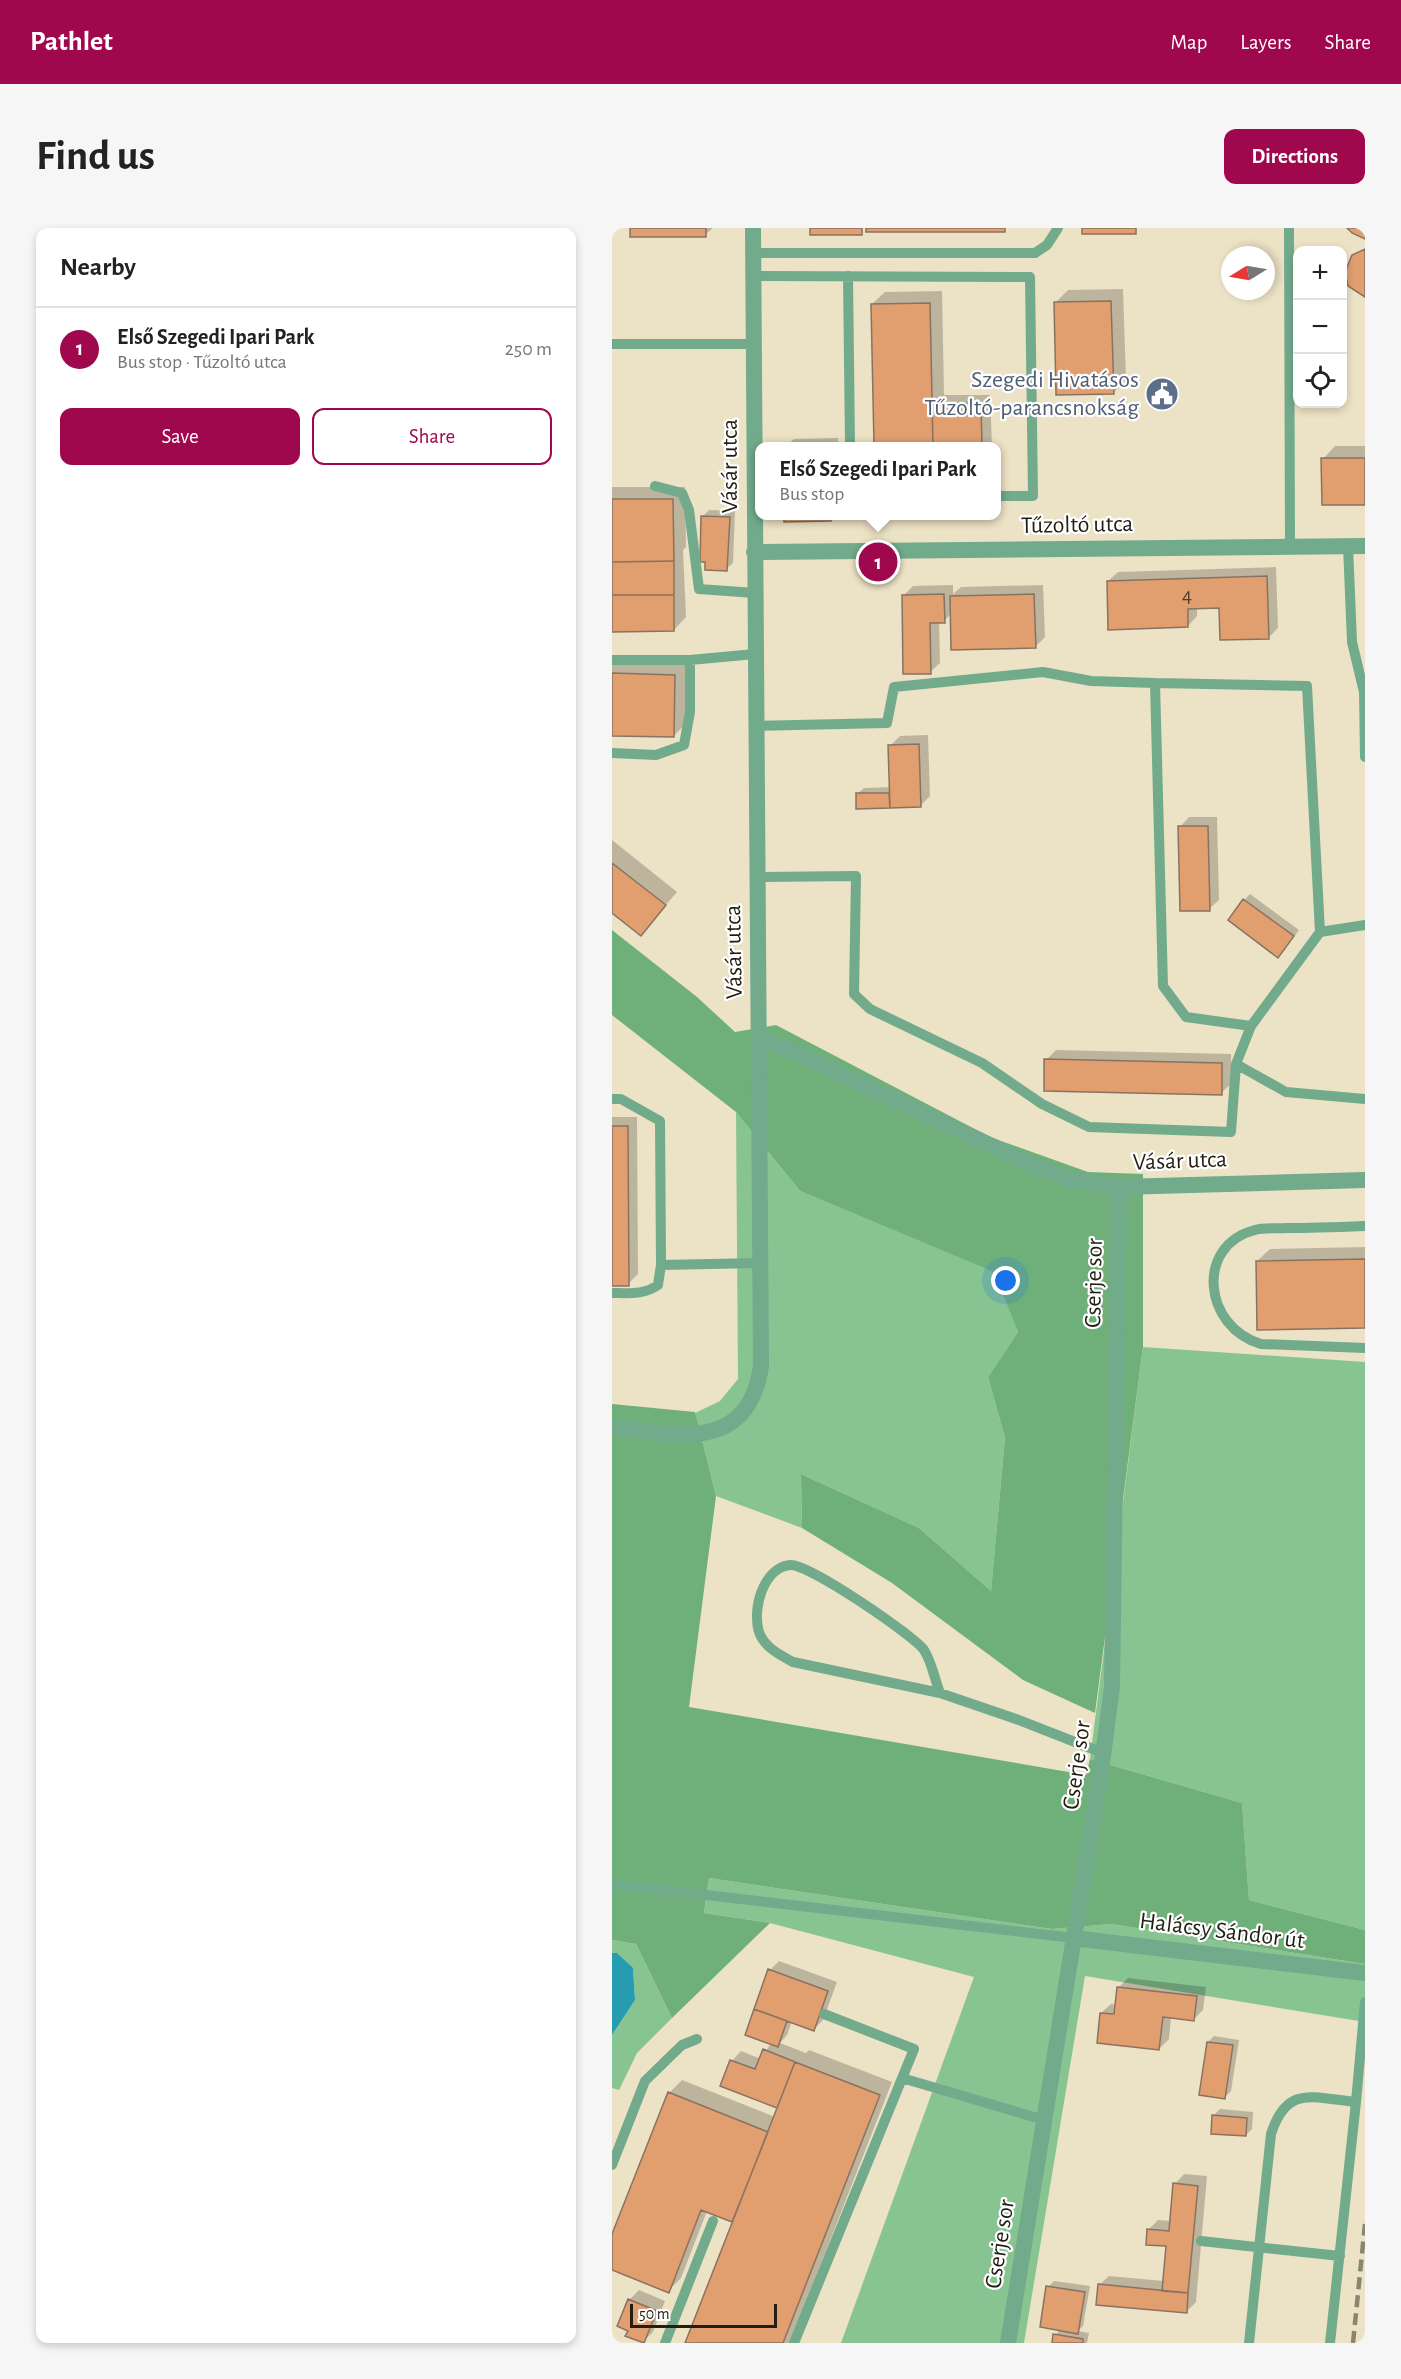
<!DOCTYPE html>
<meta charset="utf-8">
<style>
body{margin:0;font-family:"Alegreya Sans",sans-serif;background:#f6f6f6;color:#222}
.controls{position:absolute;right:18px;top:18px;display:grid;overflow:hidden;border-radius:12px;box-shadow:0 3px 9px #0003}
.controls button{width:54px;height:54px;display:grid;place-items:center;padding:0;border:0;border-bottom:2px solid #e0e0e0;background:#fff;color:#222;font:30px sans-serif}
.compass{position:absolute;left:609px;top:18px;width:54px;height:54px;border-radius:50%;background:#fff;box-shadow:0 3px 9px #0003;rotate:259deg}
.scale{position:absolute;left:18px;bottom:15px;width:147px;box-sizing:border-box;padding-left:6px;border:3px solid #221e13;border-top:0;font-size:16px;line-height:21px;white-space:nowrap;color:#221e13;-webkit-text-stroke:4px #fff;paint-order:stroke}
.you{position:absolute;left:394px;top:1053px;width:21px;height:21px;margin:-15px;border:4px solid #fff;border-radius:50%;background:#1a73e8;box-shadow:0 0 0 9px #1a73e833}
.badge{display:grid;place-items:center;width:39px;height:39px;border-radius:50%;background:#a0084d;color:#fff;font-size:20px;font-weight:700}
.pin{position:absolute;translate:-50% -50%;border:3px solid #fff;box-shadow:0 2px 6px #0006}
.popup{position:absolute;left:143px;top:214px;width:246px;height:78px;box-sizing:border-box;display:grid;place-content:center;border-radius:12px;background:#fff;filter:drop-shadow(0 2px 4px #0005);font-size:20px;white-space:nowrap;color:#767676}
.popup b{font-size:22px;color:#222}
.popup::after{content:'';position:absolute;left:50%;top:100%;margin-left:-12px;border:12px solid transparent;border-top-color:#fff}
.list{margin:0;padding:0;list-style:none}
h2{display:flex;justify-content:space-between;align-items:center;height:78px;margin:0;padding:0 24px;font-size:26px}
h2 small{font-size:20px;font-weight:400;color:#767676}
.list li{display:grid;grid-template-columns:39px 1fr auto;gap:18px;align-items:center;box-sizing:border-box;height:84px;padding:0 24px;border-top:2px solid #e0e0e0}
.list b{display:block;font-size:22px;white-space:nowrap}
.list p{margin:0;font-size:20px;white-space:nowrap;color:#767676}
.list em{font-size:20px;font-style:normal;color:#767676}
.actions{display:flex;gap:12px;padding:18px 24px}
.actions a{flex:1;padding:14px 0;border:2px solid #a0084d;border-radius:12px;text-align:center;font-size:21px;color:#a0084d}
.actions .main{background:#a0084d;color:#fff}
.icon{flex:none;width:33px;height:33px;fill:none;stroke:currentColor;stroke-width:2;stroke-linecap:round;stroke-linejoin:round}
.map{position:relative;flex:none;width:753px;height:2115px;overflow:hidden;border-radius:12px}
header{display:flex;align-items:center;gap:36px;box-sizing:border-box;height:84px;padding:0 30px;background:#a0084d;color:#fff}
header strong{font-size:28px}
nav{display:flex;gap:33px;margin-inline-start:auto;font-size:21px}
.intro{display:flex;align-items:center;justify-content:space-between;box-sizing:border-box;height:144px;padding:0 36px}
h1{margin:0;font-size:42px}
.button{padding:15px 27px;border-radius:12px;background:#a0084d;color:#fff;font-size:21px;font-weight:700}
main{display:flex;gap:36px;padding:0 36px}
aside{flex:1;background:#fff;border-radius:12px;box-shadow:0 3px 9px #0003}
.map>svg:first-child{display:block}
</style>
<header>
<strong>Pathlet</strong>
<nav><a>Map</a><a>Layers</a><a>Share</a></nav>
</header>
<div class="intro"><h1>Find us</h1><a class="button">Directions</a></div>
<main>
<aside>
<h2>Nearby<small></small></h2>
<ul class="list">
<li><span class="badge">1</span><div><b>Első Szegedi Ipari Park</b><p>Bus stop · Tűzoltó utca</p></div><em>250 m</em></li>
</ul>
<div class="actions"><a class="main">Save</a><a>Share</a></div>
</aside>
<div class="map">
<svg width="753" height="2115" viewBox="0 0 753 2115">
<rect width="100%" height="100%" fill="#ece2c5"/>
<!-- green -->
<path fill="#88c492" d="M 124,884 L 188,963 L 383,1044 L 406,1104 L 376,1149 L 393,1210 L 379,1363 L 307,1300 L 189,1246 L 190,1300 L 104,1268 L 83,1185 L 108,1173 L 126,1151 Z
M 531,1119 L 753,1134 L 753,1702 L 637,1672 L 630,1575 L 478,1531 Z
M 97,1650 L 440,1701 L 499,1696 L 753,1736 L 753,1794 L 473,1748 L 412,2115 L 229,2115 L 362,1749 L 158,1695 L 92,1685 Z
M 0,1712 L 24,1716 L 60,1790 L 25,1825 L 7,1862 L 0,1860 L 0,1807 L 23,1772 L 21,1741 L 5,1725 L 0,1725 Z"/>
<!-- forest -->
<path fill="#6fb07a" d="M 0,702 L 85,769 L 123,804 L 164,797 L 378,909 L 476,944 L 531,946 L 531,1119 L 483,1485 L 411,1452 L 280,1355 L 190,1300 L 189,1246 L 307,1300 L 379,1363 L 393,1210 L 376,1149 L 406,1104 L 382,1044 L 188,963 L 124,884 L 0,787 Z
M 0,1176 L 83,1184 L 104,1268 L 77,1479 L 474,1547 L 478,1531 L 630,1575 L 637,1672 L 753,1702 L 753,1736 L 499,1696 L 440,1701 L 97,1650 L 92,1685 L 158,1695 L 60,1790 L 24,1716 L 0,1712 Z"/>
<!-- water -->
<path fill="#259caf" d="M 0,1725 L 5,1725 L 21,1740 L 23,1772 L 0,1807 Z"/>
<!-- shadow -->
<path fill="#0003" d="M 19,0 L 101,0 L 93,7 Z
M 511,61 L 514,152 L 501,165 L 443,75 L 456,62 Z
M 330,63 L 332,167 L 378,167 L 380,218 L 263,218 L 260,76 L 273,64 Z
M 226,210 L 226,218 L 174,218 L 182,211 Z
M 723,218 L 753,218 L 753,275 L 711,231 Z
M 0,259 L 73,259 L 74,319 L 71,322 L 74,389 L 62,402 L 0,402 Z
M 97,282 L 123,283 L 121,335 L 114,341 L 90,289 Z
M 174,288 L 222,288 L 218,292 L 174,293 Z
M 664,339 L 666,400 L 656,410 L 609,379 L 585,380 L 585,388 L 576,398 L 496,353 L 506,344 Z
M 341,357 L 341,366 L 349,359 L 431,357 L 433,409 L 423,419 L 340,385 L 332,393 L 327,393 L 328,435 L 318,444 L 291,368 L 301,358 Z
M 0,433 L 75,435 L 74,495 L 62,508 L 0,507 Z
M 316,507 L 318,568 L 308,578 L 246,579 L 245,566 L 252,560 L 279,559 L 278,518 L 288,508 Z
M 577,589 L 605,589 L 607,672 L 597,681 L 568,599 Z
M 0,612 L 65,664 L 29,706 L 0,683 Z
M 638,666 L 687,702 L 672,722 L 632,672 Z
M 444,822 L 619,826 L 619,856 L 609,865 L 434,832 Z
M 0,889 L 25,889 L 26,1046 L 16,1056 L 0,1056 Z
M 753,1019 L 753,1099 L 645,1033 L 658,1021 Z
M 167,1733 L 225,1754 L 211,1792 L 202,1801 L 180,1793 L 175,1807 L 168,1815 L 194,1825 L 197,1822 L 280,1854 L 178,2115 L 74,2115 L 122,1994 L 95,1983 L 69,2050 L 56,2063 L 0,2041 L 0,2010 L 57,1865 L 70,1852 L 163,1889 L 167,1879 L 110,1857 L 120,1833 L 129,1823 L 149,1831 L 159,1815 L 158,1742 Z
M 516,1750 L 594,1759 L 591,1782 L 582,1791 L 559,1789 L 557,1811 L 547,1821 L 489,1785 L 499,1776 L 504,1777 L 506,1760 Z
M 602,1808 L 627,1812 L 619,1863 L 613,1869 L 596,1814 Z
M 608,1881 L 641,1884 L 640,1901 L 634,1907 L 602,1887 Z
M 572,1946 L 595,1948 L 584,2074 L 574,2084 L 487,2057 L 497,2048 L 552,2053 L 556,2017 L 537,2001 L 546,1992 L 559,1993 L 563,1956 Z
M 442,2053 L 478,2058 L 471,2098 L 466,2103 L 477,2105 L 475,2115 L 442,2115 L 443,2107 L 449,2101 L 436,2059 Z
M 27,2062 L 53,2073 L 41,2104 L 31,2114 L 17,2072 Z"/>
<!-- building -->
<path fill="#e19e6e" stroke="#8a7262" stroke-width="1.5" d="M 18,0 L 94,0 L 94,9 L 18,9 Z
M 198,0 L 250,0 L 250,7 L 198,7 Z
M 254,0 L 393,0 L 393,4 L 254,4 Z
M 470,0 L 524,0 L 524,6 L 470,6 Z
M 735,0 L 753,0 L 753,11 L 740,5 Z
M 753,21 L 753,69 L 736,58 L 733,44 L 740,27 Z
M 499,73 L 502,166 L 444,167 L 442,74 Z
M 318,75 L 321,218 L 262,218 L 259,76 Z
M 369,175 L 370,218 L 321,218 L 320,176 Z
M 709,230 L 753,230 L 753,277 L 710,277 Z
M 0,271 L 61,271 L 62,333 L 0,334 Z
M 89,288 L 118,289 L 115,343 L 93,342 L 93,334 L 88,334 Z
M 172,288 L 219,288 L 219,293 L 172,294 Z
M 62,333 L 62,367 L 0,367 L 0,334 Z
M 655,348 L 657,411 L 608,412 L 607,380 L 576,381 L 576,399 L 496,402 L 495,353 Z
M 332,366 L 333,395 L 318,395 L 319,446 L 291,446 L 290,367 Z
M 422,366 L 424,420 L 339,422 L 338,368 Z
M 0,367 L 62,367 L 62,403 L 0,404 Z
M 0,445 L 63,447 L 62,509 L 0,508 Z
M 307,516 L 309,579 L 278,580 L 276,517 Z
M 244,565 L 277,565 L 278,580 L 244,581 Z
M 566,598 L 596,598 L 598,683 L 568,683 Z
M 0,635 L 54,677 L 29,708 L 0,685 Z
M 631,671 L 682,708 L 666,730 L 616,692 Z
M 432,831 L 610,835 L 610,867 L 432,863 Z
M 0,898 L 16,898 L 17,1058 L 0,1058 Z
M 753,1031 L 753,1100 L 645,1102 L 644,1033 Z
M 156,1741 L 216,1763 L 202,1803 L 142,1781 Z
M 505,1759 L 585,1768 L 582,1793 L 551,1789 L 547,1822 L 485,1815 L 488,1785 L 502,1786 Z
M 142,1781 L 175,1793 L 166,1819 L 133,1807 Z
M 595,1814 L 621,1817 L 613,1871 L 587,1867 Z
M 151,1821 L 183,1834 L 165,1880 L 108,1858 L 118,1832 L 143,1841 Z
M 183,1834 L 268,1867 L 171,2115 L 73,2115 Z
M 56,1864 L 156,1904 L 120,1994 L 89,1982 L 57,2065 L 0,2042 L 0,2006 Z
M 600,1887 L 635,1890 L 634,1908 L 599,1906 Z
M 561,1955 L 586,1958 L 576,2065 L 550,2063 L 554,2018 L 534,2017 L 535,2001 L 557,2003 Z
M 486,2056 L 576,2065 L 575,2085 L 484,2077 Z
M 434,2058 L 473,2064 L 466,2106 L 428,2099 Z
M 16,2071 L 45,2083 L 32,2115 L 13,2108 L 16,2103 L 5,2098 Z
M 441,2106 L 471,2111 L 471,2115 L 440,2115 Z"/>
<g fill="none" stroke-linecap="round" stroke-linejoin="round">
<!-- service -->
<path stroke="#72aa8c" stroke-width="10" d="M 677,0 L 678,319
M 141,25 L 423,25 L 435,17 L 446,0
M 141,48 L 418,49 L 421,268 L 385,268
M 236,48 L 238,218
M 0,116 L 141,116
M 43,258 L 70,265 L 77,282 L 87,361 L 143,365
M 736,318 L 740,414 L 752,464 L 753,529
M 0,432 L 78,432 L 143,426
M 543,455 L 695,458 L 708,704 L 639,798
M 144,498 L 275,495 L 282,459 L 431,444 L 479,453 L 543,455 L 551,758 L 574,789 L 639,798 L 624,836 L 674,864 L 753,871
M 0,525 L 44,527 L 72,517 L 78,484 L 78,432
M 145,649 L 244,648 L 242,766 L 258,781 L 370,835 L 430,876 L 477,899 L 619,904 L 624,836
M 708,704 L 753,697
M 0,871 L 9,871 L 48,893 L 49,1037 L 46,1057 C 32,1067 17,1065 0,1065
M 753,998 C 727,999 701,1000 675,1000 C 665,1001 652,999 643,1002 C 583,1017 591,1099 649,1116 L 753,1120
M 49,1037 L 148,1035
M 328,1465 C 323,1453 320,1434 312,1422 C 301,1407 196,1335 178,1337 C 151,1340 140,1381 147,1404 C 152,1419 168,1427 181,1434 L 328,1465 L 404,1491 L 491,1525
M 0,1656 L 461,1710
M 290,1850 L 432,1892
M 744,1874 L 753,1774
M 0,1937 L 33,1853 L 70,1817 L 85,1811
M 589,2013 L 728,2028
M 53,2115 L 101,1993
M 182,2115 L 302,1821 L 212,1786
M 637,2115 L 659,1906 C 675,1856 701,1870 744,1874 L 718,2115"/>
<!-- minor -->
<path stroke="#72aa8c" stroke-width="16" d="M 142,324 L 753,318
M 147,810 L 184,825 L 424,939 L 460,952 L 507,959 L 753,952
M 0,1199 C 63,1207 136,1226 149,1138 L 141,0
M 461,1710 L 753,1745
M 396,2115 L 489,1543 L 500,1459 L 507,959"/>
<!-- rail -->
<path stroke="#8b8470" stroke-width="4.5" stroke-dasharray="12 6" stroke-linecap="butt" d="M 741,2115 L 753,1996"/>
</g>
<!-- icons -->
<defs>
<g id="civic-disc" transform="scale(1.725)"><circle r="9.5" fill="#5c6f8a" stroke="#fff"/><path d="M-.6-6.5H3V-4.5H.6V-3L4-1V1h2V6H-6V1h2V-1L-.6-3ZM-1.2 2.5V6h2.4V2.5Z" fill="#fff"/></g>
</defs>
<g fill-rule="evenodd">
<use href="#civic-disc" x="550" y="166"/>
</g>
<g text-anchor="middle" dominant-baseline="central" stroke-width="4.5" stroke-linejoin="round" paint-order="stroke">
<!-- number labels -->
<g font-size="21" fill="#523e2a">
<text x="575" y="367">4</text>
</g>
<!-- service labels -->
<g font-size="24" fill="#4e5e75" stroke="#fff" text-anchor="end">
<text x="527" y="152">Szegedi Hivatásos<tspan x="527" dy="28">Tűzoltó-parancsnokság</tspan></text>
</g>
<!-- street labels -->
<g font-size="24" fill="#221e13" stroke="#fff">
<text transform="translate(118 238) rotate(-90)">Vásár utca</text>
<text transform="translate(465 297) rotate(-1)">Tűzoltó utca</text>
<text transform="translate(122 724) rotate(-91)">Vásár utca</text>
<text transform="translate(568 933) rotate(-2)">Vásár utca</text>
<text transform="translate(482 1055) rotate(-89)">Cserje sor</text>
<text transform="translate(465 1537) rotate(-82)">Cserje sor</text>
<text transform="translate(610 1703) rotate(7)">Halácsy Sándor út</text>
<text transform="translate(388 2016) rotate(-81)">Cserje sor</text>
</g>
</g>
</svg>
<div class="controls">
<button>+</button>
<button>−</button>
<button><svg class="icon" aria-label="locate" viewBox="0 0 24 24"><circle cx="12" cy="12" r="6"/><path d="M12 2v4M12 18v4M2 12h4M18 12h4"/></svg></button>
</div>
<svg class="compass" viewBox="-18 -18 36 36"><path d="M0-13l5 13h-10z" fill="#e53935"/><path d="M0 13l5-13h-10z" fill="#767676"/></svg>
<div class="scale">50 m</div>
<div class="you"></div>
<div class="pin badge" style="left:266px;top:334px">1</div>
<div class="popup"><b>Első Szegedi Ipari Park</b>Bus stop</div>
</div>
</main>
